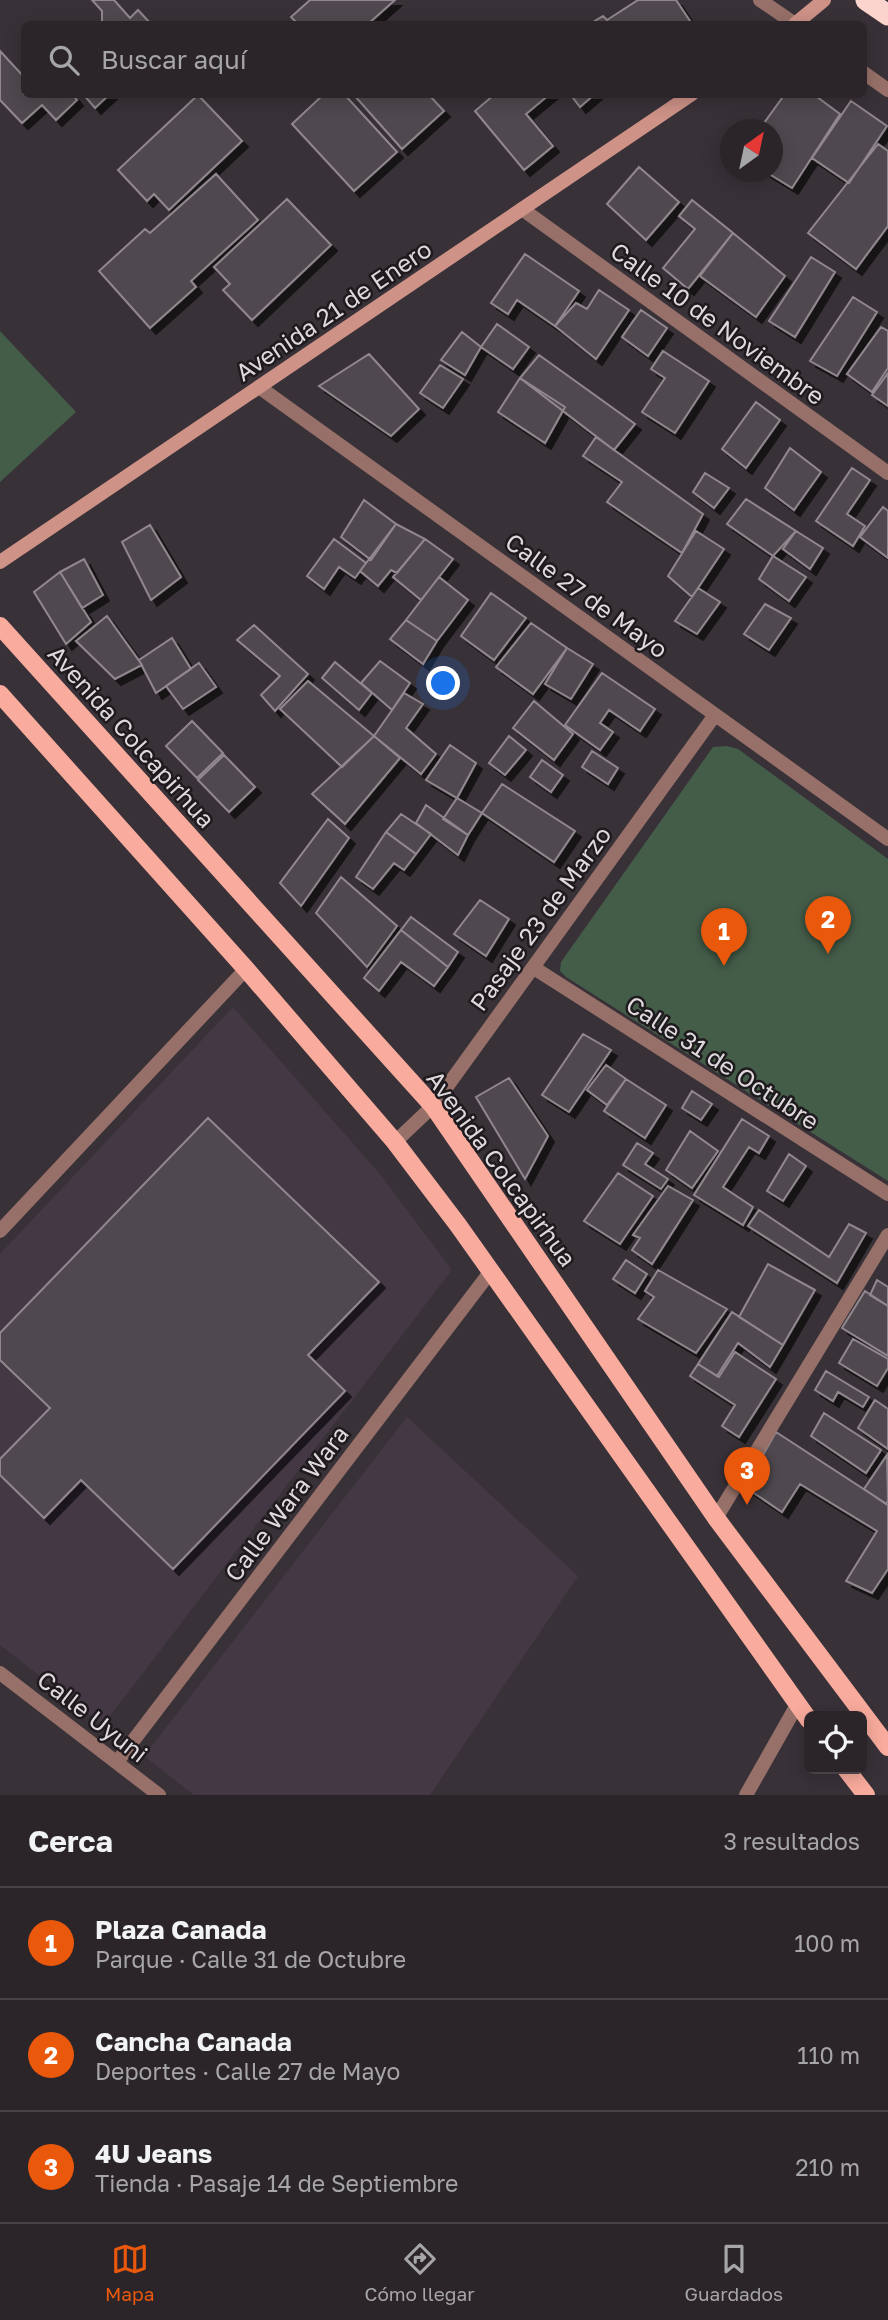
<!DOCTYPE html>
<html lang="es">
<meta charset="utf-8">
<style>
body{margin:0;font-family:"Golos Text",sans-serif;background:#332d32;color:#f1f3f6}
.controls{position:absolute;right:21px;bottom:21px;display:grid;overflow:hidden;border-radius:10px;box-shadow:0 4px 18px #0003}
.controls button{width:63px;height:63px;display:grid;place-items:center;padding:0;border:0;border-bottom:2px solid #474247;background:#2b252a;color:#f1f3f6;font:35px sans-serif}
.compass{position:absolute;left:720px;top:119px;width:63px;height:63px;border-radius:50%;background:#2b252a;box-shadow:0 4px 18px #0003;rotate:33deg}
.you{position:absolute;left:444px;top:684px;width:24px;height:24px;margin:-18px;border:5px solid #fff;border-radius:50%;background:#1a73e8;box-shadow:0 0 0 10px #1a73e833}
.badge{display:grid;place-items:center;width:46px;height:46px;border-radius:50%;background:#ea580c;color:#fff;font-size:23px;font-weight:700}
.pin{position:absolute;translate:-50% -58px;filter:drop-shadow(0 2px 4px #0008)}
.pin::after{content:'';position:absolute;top:37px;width:24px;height:21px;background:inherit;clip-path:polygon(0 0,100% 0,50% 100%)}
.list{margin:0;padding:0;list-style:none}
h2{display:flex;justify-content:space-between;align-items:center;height:91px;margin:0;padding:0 28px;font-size:30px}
h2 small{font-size:23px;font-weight:400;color:#a6a5a8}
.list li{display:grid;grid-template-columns:46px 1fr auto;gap:21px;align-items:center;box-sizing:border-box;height:112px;padding:0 28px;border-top:2px solid #474247}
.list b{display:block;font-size:26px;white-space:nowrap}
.list p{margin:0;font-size:23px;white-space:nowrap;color:#a6a5a8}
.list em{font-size:23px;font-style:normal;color:#a6a5a8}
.icon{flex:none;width:38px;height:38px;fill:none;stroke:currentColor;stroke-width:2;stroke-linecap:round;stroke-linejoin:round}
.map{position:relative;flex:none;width:888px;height:1795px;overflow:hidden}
.search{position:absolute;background:#2b252a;box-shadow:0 4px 18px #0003;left:21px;right:21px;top:21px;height:77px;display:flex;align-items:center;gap:18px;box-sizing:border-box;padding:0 24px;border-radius:10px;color:#a6a5a8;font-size:26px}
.sheet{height:427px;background:#2b252a}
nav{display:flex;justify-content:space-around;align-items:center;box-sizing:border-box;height:98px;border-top:2px solid #474247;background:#2b252a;font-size:19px;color:#a6a5a8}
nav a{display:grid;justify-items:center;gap:4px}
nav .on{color:#ea580c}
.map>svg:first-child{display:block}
</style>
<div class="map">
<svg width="888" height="1795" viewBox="0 0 888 1795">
<defs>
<filter id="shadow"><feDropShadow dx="6" dy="6" stdDeviation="0" flood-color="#0009"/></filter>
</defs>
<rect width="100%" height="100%" fill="#393138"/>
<!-- built -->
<path fill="#443844" d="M 233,1007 L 379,1173 L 452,1270 L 103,1725 L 0,1645 L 0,1254 Z
M 407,1417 L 578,1576 L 430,1795 L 194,1795 L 144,1756 Z"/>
<!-- green -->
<path fill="#445d49" d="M 0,331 L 76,412 L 0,482 Z
M 727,746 L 738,749 L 888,859 L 888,1181 L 566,977 L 560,971 L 561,962 L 713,747 Z"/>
<!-- building -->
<path fill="#50484f" stroke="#90878f" stroke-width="2" filter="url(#shadow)" d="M 92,0 L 114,0 L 130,18 L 138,10 L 151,24 L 102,24 L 102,11 Z
M 310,0 L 395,0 L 368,24 L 298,24 L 291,17 Z
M 638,0 L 676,0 L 692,24 L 590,24 L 603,16 L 607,20 Z
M 0,51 L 24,77 L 24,94 L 72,94 L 77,100 L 56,120 L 42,105 L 22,123 L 0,100 Z
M 83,94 L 110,94 L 95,108 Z
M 324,94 L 344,94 L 397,152 L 354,191 L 292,124 Z
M 353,94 L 428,94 L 444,111 L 402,149 Z
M 495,94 L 550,94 L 526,114 L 553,146 L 524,170 L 475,111 Z
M 570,94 L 595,94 L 580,107 Z
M 785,94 L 813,94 L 840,114 L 792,188 L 766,172 L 772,172 L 772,130 L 759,130 Z
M 198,95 L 242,141 L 169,210 L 154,194 L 147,201 L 118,170 Z
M 851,101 L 887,126 L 849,183 L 812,158 Z
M 878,144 L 888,151 L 888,226 L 856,269 L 808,233 Z
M 639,167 L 679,202 L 646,240 L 607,204 Z
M 216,174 L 258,220 L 191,281 L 196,287 L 150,328 L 99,271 L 145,229 L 150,233 Z
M 287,199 L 331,245 L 252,320 L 223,290 L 230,284 L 214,267 Z
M 692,200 L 733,233 L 688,289 L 663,268 L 695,229 L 679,216 Z
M 733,233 L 785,276 L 756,317 L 700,276 Z
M 525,254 L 579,291 L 555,326 L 517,300 L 508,314 L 491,303 Z
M 811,257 L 835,272 L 795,337 L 769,321 Z
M 599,290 L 629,310 L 596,359 L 555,326 L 576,303 L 587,309 Z
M 853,297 L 877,312 L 837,376 L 810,361 Z
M 641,310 L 667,328 L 648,356 L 622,337 Z
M 497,324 L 529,347 L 513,369 L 481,347 Z
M 881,327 L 888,331 L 888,368 L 872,392 L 847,374 Z
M 462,332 L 481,347 L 465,375 L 441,360 Z
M 663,351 L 709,381 L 675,433 L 642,412 L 665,378 L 651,369 Z
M 369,354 L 419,409 L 391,436 L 319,386 Z
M 539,355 L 635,424 L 614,450 L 520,378 Z
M 440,365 L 463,379 L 443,408 L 420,393 Z
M 888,373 L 888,406 L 872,395 Z
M 520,378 L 565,407 L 545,443 L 498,412 Z
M 756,402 L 780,420 L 746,468 L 722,449 Z
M 596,437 L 703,514 L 682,553 L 607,502 L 622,482 L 583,456 Z
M 790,448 L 821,472 L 794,510 L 765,488 Z
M 852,468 L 870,480 L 847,514 L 865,526 L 853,546 L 816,521 Z
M 705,473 L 729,488 L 714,508 L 693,492 Z
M 746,499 L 796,531 L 773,556 L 727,524 Z
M 364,500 L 396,524 L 371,560 L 341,537 Z
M 883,507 L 888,511 L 888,558 L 860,537 Z
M 396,524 L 425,539 L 397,573 L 391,570 L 378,586 L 360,571 Z
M 150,525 L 181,577 L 151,600 L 122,542 Z
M 696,531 L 724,549 L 692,597 L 668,576 Z
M 796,531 L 823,548 L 810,569 L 783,549 Z
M 334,539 L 366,563 L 355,578 L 339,567 L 324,589 L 307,576 Z
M 425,539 L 453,559 L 421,600 L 393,577 Z
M 773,556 L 806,577 L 789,601 L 759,579 Z
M 84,559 L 103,595 L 82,608 L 60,572 Z
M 60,572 L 91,622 L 66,644 L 34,592 Z
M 439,577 L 468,600 L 437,641 L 406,620 Z
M 698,588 L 720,602 L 697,634 L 675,621 Z
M 491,593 L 526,618 L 494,660 L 461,636 Z
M 765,604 L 791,618 L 769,650 L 744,634 Z
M 107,616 L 142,665 L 115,679 L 76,641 Z
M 406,620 L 437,641 L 423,664 L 390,639 Z
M 531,623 L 567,648 L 533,694 L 496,667 Z
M 254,625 L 308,674 L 275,711 L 261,695 L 280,676 L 237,640 Z
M 172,638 L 191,669 L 156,693 L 139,660 Z
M 567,648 L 593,664 L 571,699 L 545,684 Z
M 380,661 L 410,683 L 392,710 L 361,683 Z
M 335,662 L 372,693 L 359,710 L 322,678 Z
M 199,663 L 216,687 L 183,709 L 166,686 Z
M 602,673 L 655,709 L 640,731 L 609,710 L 600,723 L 613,732 L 600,750 L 565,725 Z
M 308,681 L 374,736 L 342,767 L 280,709 Z
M 404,693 L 423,704 L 406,728 L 436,754 L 421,774 L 374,736 Z
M 534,701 L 573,734 L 554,760 L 513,728 Z
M 192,721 L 223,753 L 197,778 L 166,746 Z
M 374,736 L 400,758 L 345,824 L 312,794 Z
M 509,736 L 526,750 L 505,775 L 489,763 Z
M 450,745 L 476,763 L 457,798 L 426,780 Z
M 592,751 L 618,768 L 608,784 L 582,767 Z
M 224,755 L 255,787 L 229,812 L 198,780 Z
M 542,760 L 563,775 L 551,792 L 530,777 Z
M 502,784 L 575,831 L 554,862 L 482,813 Z
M 457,798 L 482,813 L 468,835 L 443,819 Z
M 426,805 L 468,835 L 458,855 L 416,823 Z
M 401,814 L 431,834 L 416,854 L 386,832 Z
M 328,819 L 349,838 L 301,906 L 280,883 Z
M 386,832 L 416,854 L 404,870 L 394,863 L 373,889 L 356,877 Z
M 341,877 L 397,926 L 367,967 L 316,913 Z
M 480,900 L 509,919 L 486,956 L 454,934 Z
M 411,917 L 458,952 L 448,967 L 401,930 Z
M 401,930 L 448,967 L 434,986 L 401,962 L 379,991 L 364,978 Z
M 583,1034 L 611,1050 L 569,1112 L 542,1095 Z
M 606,1065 L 626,1079 L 607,1105 L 587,1090 Z
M 509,1078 L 548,1136 L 525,1179 L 476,1097 Z
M 626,1079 L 666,1105 L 645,1138 L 604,1111 Z
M 692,1091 L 712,1104 L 701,1120 L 682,1108 Z
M 208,1118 L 379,1282 L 308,1355 L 345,1391 L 173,1569 L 81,1480 L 44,1518 L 0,1475 L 0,1459 L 50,1408 L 0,1360 L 0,1333 Z
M 742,1119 L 769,1136 L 759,1153 L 749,1147 L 723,1187 L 753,1207 L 743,1225 L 694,1195 Z
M 690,1131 L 718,1151 L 692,1188 L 666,1170 Z
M 637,1143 L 653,1153 L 645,1164 L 668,1179 L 661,1189 L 623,1165 Z
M 789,1154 L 806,1166 L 783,1201 L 767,1191 Z
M 618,1173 L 653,1196 L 620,1244 L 584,1221 Z
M 668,1186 L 693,1200 L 652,1264 L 632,1250 L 640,1238 L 633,1235 Z
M 759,1210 L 829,1257 L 849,1224 L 866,1233 L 837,1283 L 748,1226 Z
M 626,1260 L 647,1274 L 635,1293 L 613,1279 Z
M 768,1264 L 815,1290 L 783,1345 L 739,1317 Z
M 658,1270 L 727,1309 L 696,1353 L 638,1319 L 654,1297 L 645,1291 Z
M 877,1280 L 888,1287 L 888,1306 L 870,1295 Z
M 865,1291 L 888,1306 L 888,1356 L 842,1328 Z
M 732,1312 L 783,1345 L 770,1367 L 738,1343 L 717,1376 L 698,1364 Z
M 853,1339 L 888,1359 L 888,1368 L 877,1386 L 839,1363 Z
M 735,1352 L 776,1379 L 739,1437 L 722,1426 L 735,1405 L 690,1376 L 698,1364 L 719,1377 Z
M 826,1371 L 869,1397 L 863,1407 L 838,1392 L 833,1401 L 815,1390 Z
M 875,1400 L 888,1409 L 888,1449 L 858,1428 Z
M 824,1413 L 881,1450 L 866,1473 L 811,1436 Z
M 776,1432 L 888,1505 L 888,1569 L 872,1593 L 846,1581 L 877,1531 L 800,1484 L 782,1512 L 745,1487 Z
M 887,1455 L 888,1501 L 886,1504 L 864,1489 Z"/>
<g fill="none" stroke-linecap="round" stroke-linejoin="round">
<!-- street -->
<path stroke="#977169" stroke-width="14" d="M 760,0 L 795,24
M 864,73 L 888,90
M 522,209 L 888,473
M 259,387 L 888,839
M 534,968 L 888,1194
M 395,1142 L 433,1106 L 715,715
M 0,1231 L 246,969
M 716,1518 L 888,1235
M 0,1673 L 159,1795
M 117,1762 L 491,1271
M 746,1795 L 797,1705"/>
<!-- secondary -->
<path stroke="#ce9287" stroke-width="14" d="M 795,24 L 824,0
M 0,562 L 692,94"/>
<!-- primary -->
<path stroke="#f9ac9d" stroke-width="18" d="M 0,626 L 433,1106 L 716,1518 L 888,1747
M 0,694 L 246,969 L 395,1142 L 458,1225 L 809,1720
M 846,1769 L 866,1795"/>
<!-- highway -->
<path stroke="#fbd5cd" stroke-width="21" d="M 866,0 L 888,15"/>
</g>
<g text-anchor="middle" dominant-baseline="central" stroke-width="5" stroke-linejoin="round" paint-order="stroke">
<!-- street labels -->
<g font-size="24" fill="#ded9dd" stroke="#1e1a1d">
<text transform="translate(333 310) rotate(-34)">Avenida 21 de Enero</text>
<text transform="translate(718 323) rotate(36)">Calle 10 de Noviembre</text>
<text transform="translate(587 595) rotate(36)">Calle 27 de Mayo</text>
<text transform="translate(132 736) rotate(48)">Avenida Colcapirhua</text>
<text transform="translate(540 918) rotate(-54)">Pasaje 23 de Marzo</text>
<text transform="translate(723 1062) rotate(33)">Calle 31 de Octubre</text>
<text transform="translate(502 1168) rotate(54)">Avenida Colcapirhua</text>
<text transform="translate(286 1503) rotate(-53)">Calle Wara Wara</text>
<text transform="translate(93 1716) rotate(38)">Calle Uyuni</text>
</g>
</g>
</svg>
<div class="controls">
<button><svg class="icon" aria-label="locate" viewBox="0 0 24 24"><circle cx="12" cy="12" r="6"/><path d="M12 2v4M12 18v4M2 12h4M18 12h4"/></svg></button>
</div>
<svg class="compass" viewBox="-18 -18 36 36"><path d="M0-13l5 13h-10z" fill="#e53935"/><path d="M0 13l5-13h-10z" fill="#a6a5a8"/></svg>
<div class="you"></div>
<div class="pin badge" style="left:724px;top:966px">1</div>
<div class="pin badge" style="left:828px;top:954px">2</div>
<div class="pin badge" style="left:747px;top:1505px">3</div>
<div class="search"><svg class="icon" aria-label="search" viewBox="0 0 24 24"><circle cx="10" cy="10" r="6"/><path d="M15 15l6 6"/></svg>Buscar aquí</div>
</div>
<section class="sheet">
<h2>Cerca<small>3 resultados</small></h2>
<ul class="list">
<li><span class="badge">1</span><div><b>Plaza Canada</b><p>Parque · Calle 31 de Octubre</p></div><em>100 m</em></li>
<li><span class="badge">2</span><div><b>Cancha Canada</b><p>Deportes · Calle 27 de Mayo</p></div><em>110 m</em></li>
<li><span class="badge">3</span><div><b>4U Jeans</b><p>Tienda · Pasaje 14 de Septiembre</p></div><em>210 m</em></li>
</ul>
</section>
<nav>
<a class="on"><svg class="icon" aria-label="map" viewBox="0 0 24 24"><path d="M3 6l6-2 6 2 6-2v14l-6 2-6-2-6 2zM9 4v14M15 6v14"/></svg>Mapa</a>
<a><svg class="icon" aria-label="directions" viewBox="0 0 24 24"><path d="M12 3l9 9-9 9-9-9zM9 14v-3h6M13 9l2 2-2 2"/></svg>Cómo llegar</a>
<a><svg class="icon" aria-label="saved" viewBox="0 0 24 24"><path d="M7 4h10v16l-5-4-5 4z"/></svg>Guardados</a>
</nav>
